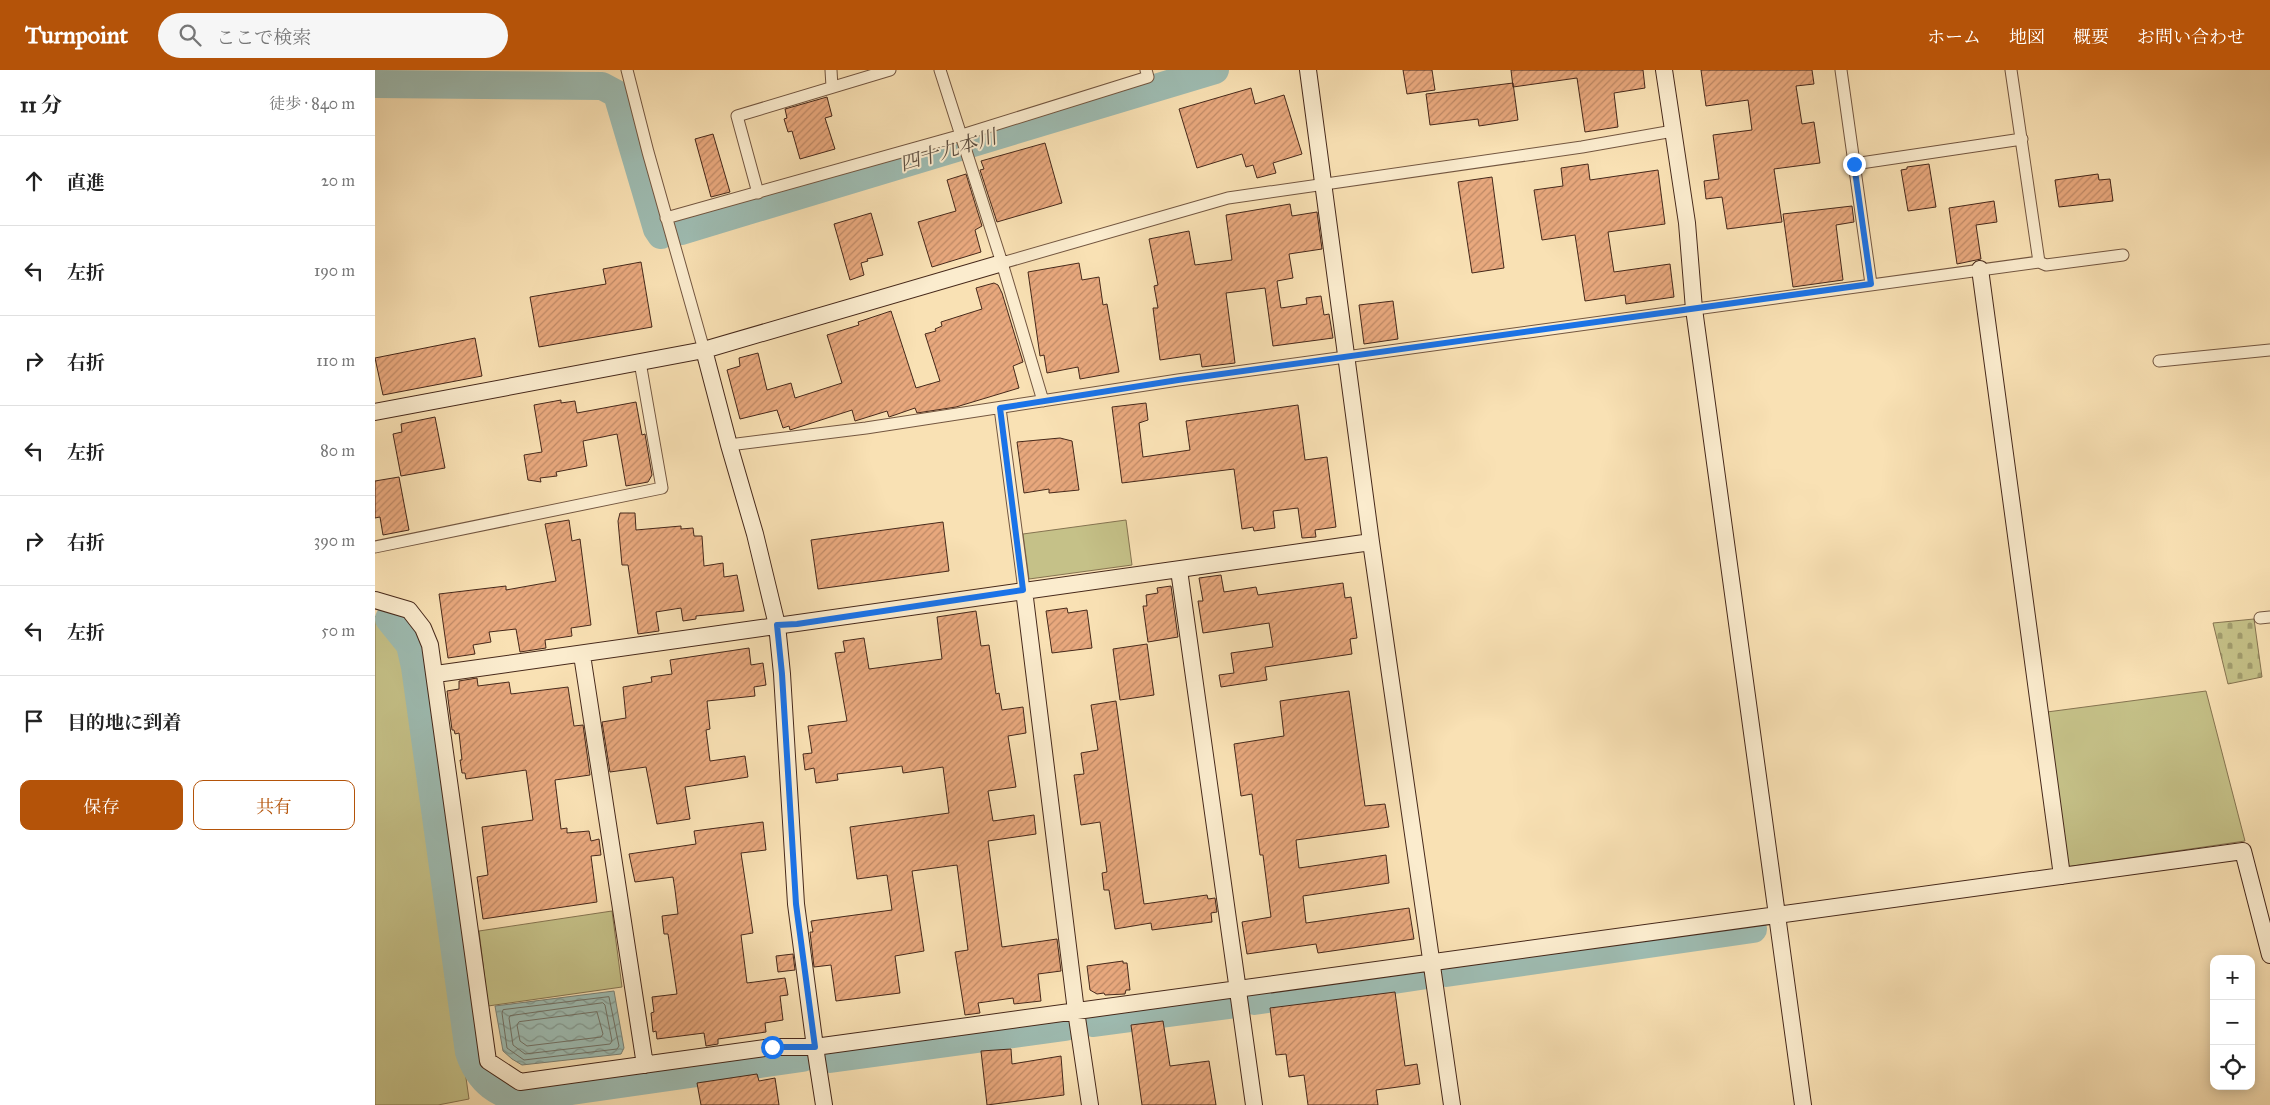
<!DOCTYPE html>
<html lang="ja">
<meta charset="utf-8">
<style>
body{margin:0;font-family:"IM FELL Great Primer","Noto Serif JP",serif;background:#f6f6f6;color:#222}
.controls{position:absolute;right:15px;bottom:15px;display:grid;overflow:hidden;border-radius:10px;box-shadow:0 2px 12px #0003}
.controls button{width:45px;height:45px;display:grid;place-items:center;padding:0;border:0;border-bottom:1px solid #e0e0e0;background:#fff;color:#222;font:25px sans-serif}
.stop{position:absolute;width:15px;height:15px;margin:-11px;border:4px solid #1a73e8;border-radius:50%;background:#fff}
.stop.end{background:#1a73e8;border-color:#fff;box-shadow:0 1px 5px #0008}
.list{margin:0;padding:0;list-style:none}
h2{display:flex;justify-content:space-between;align-items:center;height:65px;margin:0;padding:0 20px;font-size:21px}
h2 small{font-size:16px;font-weight:400;color:#767676}
.list li{display:grid;grid-template-columns:32px 1fr auto;gap:15px;align-items:center;box-sizing:border-box;height:90px;padding:0 20px;border-top:1px solid #e0e0e0}
.list b{display:block;font-size:19px;white-space:nowrap}
.list em{font-size:16px;font-style:normal;color:#767676}
.actions{display:flex;gap:10px;padding:15px 20px}
.actions a{flex:1;padding:11px 0;border:1px solid #b45309;border-radius:10px;text-align:center;font-size:18px;color:#b45309}
.actions .main{background:#b45309;color:#fff}
.icon{flex:none;width:28px;height:28px;fill:none;stroke:currentColor;stroke-width:2;stroke-linecap:round;stroke-linejoin:round}
.map{position:relative;flex:none;width:1895px;height:1035px;overflow:hidden}
header{display:flex;align-items:center;gap:30px;box-sizing:border-box;height:70px;padding:0 25px;background:#b45309;color:#fff}
header strong{font-size:24px}
nav{display:flex;gap:28px;margin-inline-start:auto;font-size:18px}
.search{width:350px;height:45px;background:#f6f6f6;display:flex;align-items:center;gap:12px;box-sizing:border-box;padding:0 18px;border-radius:28px;color:#767676;font-size:19px}
main{display:flex}
aside{flex:1;background:#fff}
.map>svg:first-child{display:block}
</style>
<header>
<strong>Turnpoint</strong>
<div class="search"><svg class="icon" aria-label="search" viewBox="0 0 24 24"><circle cx="10" cy="10" r="6"/><path d="M15 15l6 6"/></svg>ここで検索</div>
<nav><a>ホーム</a><a>地図</a><a>概要</a><a>お問い合わせ</a></nav>
</header>
<main>
<aside>
<h2>11 分<small>徒歩 · 840 m</small></h2>
<ul class="list">
<li><svg class="icon" aria-label="ahead" viewBox="0 0 24 24"><path d="M12 20V5M6 11l6-6 6 6"/></svg><div><b>直進</b></div><em>20 m</em></li>
<li><svg class="icon" aria-label="left" viewBox="0 0 24 24"><path d="M17 20v-9H6M10 6l-5 5 5 5"/></svg><div><b>左折</b></div><em>190 m</em></li>
<li><svg class="icon" aria-label="right" viewBox="0 0 24 24"><path d="M7 20v-9h11M14 6l5 5-5 5"/></svg><div><b>右折</b></div><em>110 m</em></li>
<li><svg class="icon" aria-label="left" viewBox="0 0 24 24"><path d="M17 20v-9H6M10 6l-5 5 5 5"/></svg><div><b>左折</b></div><em>80 m</em></li>
<li><svg class="icon" aria-label="right" viewBox="0 0 24 24"><path d="M7 20v-9h11M14 6l5 5-5 5"/></svg><div><b>右折</b></div><em>390 m</em></li>
<li><svg class="icon" aria-label="left" viewBox="0 0 24 24"><path d="M17 20v-9H6M10 6l-5 5 5 5"/></svg><div><b>左折</b></div><em>50 m</em></li>
<li><svg class="icon" aria-label="arrive" viewBox="0 0 24 24"><path d="M6 21V4h12l-3 4 3 4H6"/></svg><div><b>目的地に到着</b></div></li>
</ul>
<div class="actions"><a class="main">保存</a><a>共有</a></div>
</aside>
<div class="map">
<svg width="1895" height="1035" viewBox="0 0 1895 1035">
<defs>
<pattern id="cemetery-stones" width="16" height="16" patternUnits="userSpaceOnUse" patternTransform="scale(1.25)"><rect width="16" height="16" fill="#c5c188"/><path d="M2 7V4a2 2 0 0 1 4 0v3zM10 15v-3a2 2 0 0 1 4 0v3z" fill="#a29d6e"/></pattern>
<pattern id="water-waves" width="16" height="10" patternUnits="userSpaceOnUse" patternTransform="scale(1.25)"><rect width="16" height="10" fill="#9ebcb2"/><path d="M0 5q4-4 8 0t8 0" fill="none" stroke="#839990"/></pattern>
<pattern id="building-hatch" width="6" height="6" patternUnits="userSpaceOnUse" patternTransform="scale(1.25)"><rect width="6" height="6" fill="#e8a87d"/><path d="M-1 1l2-2M0 6l6-6M5 7l2-2" fill="none" stroke="#be8966"/></pattern>
</defs>
<rect width="100%" height="100%" fill="#f9e1b4"/>
<filter id="stains"><feTurbulence type="fractalNoise" baseFrequency=".004" numOctaves="4"/><feColorMatrix values="0 0 0 0 .2 0 0 0 0 .09 0 0 0 0 .02 0 0 0 .5 -.17"/></filter>
<radialGradient id="worn" r=".72"><stop offset=".6" stop-color="#630" stop-opacity="0"/><stop offset="1" stop-color="#630" stop-opacity=".3"/></radialGradient>
<!-- cemetery -->
<path fill="url(#cemetery-stones)" stroke="#867451" d="M 1879,549 L 1887,607 L 1853,614 L 1838,553 Z"/>
<!-- green -->
<path fill="#c5c188" stroke="#867451" d="M 751,450 L 757,495 L 654,509 L 648,464 Z
M 0,546 L 22,565 L 30,576 L 94,1029 L 63,1035 L 0,1035 Z
M 1831,621 L 1870,771 L 1691,797 L 1672,642 Z
M 237,841 L 247,917 L 113,936 L 104,861 Z"/>
<!-- water -->
<path fill="url(#water-waves)" stroke="#7b8175" d="M 239,921 L 249,978 L 246,984 L 147,995 L 137,989 L 128,981 L 120,936 Z"/>
<g fill="none" stroke-linecap="round" stroke-linejoin="round">
<!-- shore -->
<path stroke="#727266" stroke-width="1" d="M 234,927 L 244,976 L 242,979 L 149,990 L 132,978 L 127,943 L 128,940 Z
M 228,933 L 230,935 L 237,971 L 235,974 L 150,984 L 138,975 L 134,948 L 135,946 Z
M 222,942 L 228,964 L 226,967 L 152,976 L 145,971 L 142,955 L 144,952 Z"/>
<!-- river -->
<path stroke="#9ebcb2" stroke-width="28" d="M 0,14 L 227,16 L 242,24 L 282,159 L 286,165
M 306,161 L 840,0
M 14,549 L 35,575 L 40,597 L 94,982 C 103,1010 124,1029 154,1027 L 427,988
M 1071,903 L 1378,859
M 879,931 L 1052,905
M 717,953 L 860,934
M 455,989 L 690,957"/>
</g>
<!-- building -->
<path fill="url(#building-hatch)" stroke="#46281a" d="M 1028,0 L 1057,0 L 1060,20 L 1032,24 Z
M 1136,0 L 1268,0 L 1270,18 L 1239,23 L 1243,57 L 1210,62 L 1202,8 L 1138,17 Z
M 1326,0 L 1437,0 L 1439,14 L 1421,16 L 1427,54 L 1439,52 L 1445,93 L 1399,99 L 1407,152 L 1352,159 L 1347,127 L 1331,129 L 1329,111 L 1344,109 L 1338,65 L 1377,60 L 1373,30 L 1331,36 Z
M 1138,13 L 1143,50 L 1104,56 L 1103,49 L 1055,55 L 1051,24 Z
M 876,18 L 880,34 L 909,25 L 927,84 L 898,93 L 901,103 L 882,108 L 878,95 L 871,97 L 867,84 L 822,98 L 804,39 Z
M 452,27 L 457,46 L 450,48 L 460,79 L 425,89 L 417,61 L 413,62 L 409,49 L 412,48 L 410,39 Z
M 338,64 L 355,122 L 336,127 L 320,69 Z
M 670,73 L 687,133 L 622,152 L 605,100 L 609,99 L 606,91 Z
M 1213,94 L 1215,110 L 1283,100 L 1290,154 L 1233,162 L 1239,202 L 1295,194 L 1299,227 L 1251,234 L 1250,225 L 1210,231 L 1200,165 L 1167,170 L 1159,120 L 1188,116 L 1186,98 Z
M 1554,94 L 1561,137 L 1533,141 L 1526,100 L 1532,99 L 1532,97 Z
M 591,104 L 607,156 L 600,160 L 606,182 L 557,197 L 543,152 L 581,141 L 572,110 Z
M 1723,104 L 1724,110 L 1735,109 L 1738,131 L 1684,137 L 1680,110 Z
M 1117,107 L 1129,198 L 1097,203 L 1083,112 Z
M 1619,131 L 1622,152 L 1601,155 L 1606,189 L 1582,194 L 1574,138 Z
M 915,134 L 917,146 L 942,142 L 947,179 L 914,184 L 918,208 L 902,211 L 906,238 L 932,234 L 931,228 L 946,226 L 949,245 L 954,244 L 958,268 L 898,276 L 890,218 L 851,223 L 860,293 L 827,297 L 825,284 L 785,290 L 778,238 L 783,238 L 779,216 L 783,215 L 774,169 L 814,161 L 820,195 L 857,190 L 851,145 Z
M 1477,136 L 1479,152 L 1461,155 L 1468,210 L 1418,217 L 1408,144 Z
M 496,143 L 508,185 L 492,189 L 493,191 L 486,193 L 489,205 L 475,210 L 459,154 Z
M 266,192 L 277,257 L 164,277 L 155,227 L 231,214 L 228,199 Z
M 704,193 L 707,210 L 724,207 L 728,235 L 732,234 L 744,302 L 705,309 L 703,297 L 672,303 L 669,285 L 665,286 L 653,202 Z
M 619,213 L 623,215 L 627,223 L 648,292 L 638,296 L 644,318 L 581,337 L 542,343 L 540,338 L 514,347 L 512,341 L 480,351 L 477,340 L 415,360 L 414,356 L 408,358 L 402,340 L 365,349 L 352,300 L 365,296 L 364,288 L 383,283 L 392,320 L 416,313 L 420,328 L 467,313 L 452,265 L 484,255 L 483,252 L 516,241 L 541,318 L 565,311 L 550,264 L 561,261 L 560,259 L 567,256 L 566,252 L 607,239 L 601,218 Z
M 1018,231 L 1023,269 L 989,274 L 984,235 Z
M 100,268 L 107,306 L 8,325 L 0,288 Z
M 186,330 L 186,333 L 200,331 L 202,343 L 261,332 L 267,365 L 270,364 L 277,405 L 273,412 L 251,416 L 242,364 L 208,371 L 212,396 L 181,402 L 182,406 L 165,408 L 166,412 L 153,410 L 149,385 L 167,382 L 159,335 Z
M 771,333 L 773,350 L 764,353 L 768,387 L 815,380 L 811,351 L 923,335 L 930,390 L 952,387 L 961,457 L 940,460 L 941,467 L 927,468 L 923,438 L 898,441 L 900,458 L 879,461 L 878,457 L 867,459 L 859,399 L 747,413 L 737,337 Z
M 60,347 L 70,398 L 26,406 L 18,364 L 27,362 L 26,354 Z
M 685,368 L 697,371 L 704,420 L 674,423 L 674,419 L 649,423 L 642,372 Z
M 24,407 L 34,460 L 8,465 L 5,447 L 0,448 L 0,411 Z
M 245,443 L 260,443 L 261,460 L 306,456 L 306,459 L 318,458 L 319,466 L 327,466 L 329,496 L 348,493 L 349,507 L 362,505 L 369,541 L 321,546 L 321,549 L 308,551 L 306,538 L 281,542 L 284,561 L 263,564 L 253,495 L 247,495 L 243,451 Z
M 194,450 L 197,471 L 205,469 L 216,555 L 196,558 L 197,566 L 170,570 L 171,578 L 145,582 L 141,559 L 114,562 L 116,572 L 98,575 L 100,584 L 73,588 L 64,524 L 131,516 L 131,520 L 181,511 L 170,454 Z
M 568,452 L 574,501 L 443,519 L 436,470 Z
M 846,505 L 849,522 L 881,517 L 883,525 L 968,513 L 970,528 L 976,527 L 982,568 L 975,569 L 977,584 L 890,597 L 892,610 L 846,617 L 844,605 L 859,603 L 856,583 L 898,577 L 894,553 L 828,563 L 823,531 L 828,531 L 824,508 Z
M 796,516 L 803,567 L 773,572 L 768,536 L 772,536 L 771,525 L 783,523 L 782,518 Z
M 692,538 L 693,543 L 712,540 L 717,578 L 677,583 L 671,541 Z
M 601,541 L 606,576 L 614,575 L 621,624 L 624,623 L 627,640 L 648,637 L 651,663 L 633,666 L 641,717 L 613,721 L 618,751 L 659,745 L 661,764 L 613,771 L 627,877 L 682,869 L 686,901 L 663,904 L 666,931 L 639,934 L 638,928 L 603,933 L 605,943 L 590,945 L 580,882 L 593,880 L 582,795 L 537,801 L 549,881 L 520,886 L 525,923 L 461,931 L 456,895 L 439,897 L 435,862 L 438,862 L 436,851 L 517,840 L 512,805 L 482,809 L 475,757 L 574,743 L 568,697 L 528,703 L 527,696 L 462,704 L 463,710 L 441,713 L 439,698 L 430,700 L 428,684 L 437,683 L 433,656 L 472,651 L 460,583 L 470,582 L 468,571 L 489,568 L 494,599 L 567,589 L 562,547 Z
M 772,574 L 779,625 L 745,630 L 738,579 Z
M 374,578 L 376,595 L 388,593 L 391,615 L 379,617 L 380,626 L 332,631 L 335,659 L 331,660 L 335,691 L 370,686 L 373,707 L 310,717 L 315,749 L 282,754 L 271,697 L 235,702 L 227,652 L 251,648 L 248,617 L 277,612 L 276,607 L 297,604 L 295,590 Z
M 102,608 L 103,616 L 134,612 L 136,624 L 193,617 L 199,656 L 208,655 L 215,705 L 180,710 L 186,759 L 192,758 L 192,763 L 214,761 L 216,771 L 224,769 L 226,785 L 216,786 L 222,832 L 108,849 L 102,807 L 113,805 L 107,757 L 158,750 L 151,700 L 91,709 L 90,703 L 87,703 L 85,690 L 87,690 L 84,663 L 80,664 L 79,660 L 77,660 L 72,621 L 84,619 L 84,611 Z
M 974,621 L 990,736 L 1010,734 L 1014,757 L 921,770 L 924,798 L 1011,785 L 1014,813 L 928,826 L 931,853 L 1034,838 L 1039,869 L 943,883 L 941,874 L 872,884 L 867,852 L 896,847 L 888,785 L 885,785 L 877,724 L 866,726 L 859,674 L 909,666 L 905,631 Z
M 741,631 L 769,834 L 832,825 L 833,829 L 840,828 L 842,842 L 836,843 L 837,852 L 777,860 L 776,853 L 740,859 L 734,820 L 729,820 L 727,803 L 732,802 L 725,752 L 706,755 L 699,705 L 709,704 L 706,683 L 723,680 L 716,635 Z
M 388,752 L 391,780 L 366,783 L 378,863 L 366,865 L 372,913 L 410,908 L 413,925 L 405,926 L 408,950 L 390,953 L 391,962 L 343,969 L 343,974 L 331,976 L 329,963 L 282,969 L 281,961 L 278,962 L 276,943 L 279,942 L 277,927 L 302,924 L 293,864 L 289,864 L 287,846 L 303,844 L 300,820 L 298,807 L 260,812 L 254,784 L 321,774 L 319,761 Z
M 418,884 L 420,900 L 403,902 L 401,886 Z
M 748,891 L 748,893 L 752,893 L 755,920 L 751,920 L 750,924 L 730,925 L 729,923 L 722,924 L 715,920 L 712,896 Z
M 1020,922 L 1030,996 L 1042,994 L 1045,1014 L 1001,1020 L 1003,1035 L 933,1035 L 929,1005 L 914,1007 L 911,984 L 901,985 L 895,938 Z
M 788,951 L 795,996 L 834,991 L 841,1035 L 767,1035 L 756,955 Z
M 636,979 L 637,994 L 686,986 L 689,1025 L 612,1035 L 606,981 Z
M 382,1004 L 384,1011 L 400,1008 L 404,1035 L 326,1035 L 322,1013 Z"/>
<g fill="none" stroke-linecap="round" stroke-linejoin="round">
<!-- street casing -->
<g stroke="#735640" stroke-width="13">
<path id="street" d="M 252,0 L 273,82 L 329,280
M 456,0 L 457,17
M 565,0 L 627,193 L 853,128 L 1207,77 L 1298,61
M 1466,0 L 1496,214
M 1479,94 L 1647,69
M 383,123 L 362,46 L 515,0
M 291,148 L 587,65 L 773,7 L 771,0
M 1664,192 L 1671,195 L 1748,185
M 627,193 L 668,331
M 1784,291 L 1895,280
M 625,338 L 649,520
M 354,375 L 491,358 L 803,310 L 1664,192 L 1636,0
M 0,477 L 287,418 L 265,292
M 1885,548 L 1895,547"/>
</g>
<!-- secondary casing -->
<g stroke="#46281a" stroke-width="18">
<path id="secondary" d="M 933,0 L 996,472 L 1077,1035
M 1289,0 L 1312,153 L 1319,239 L 1428,1035
M 1605,199 L 1687,806
M 329,280 L 354,375 L 380,464 L 402,555 L 407,604 L 421,834 L 440,977 L 1868,781 L 1895,885
M 0,342 L 329,280 L 627,193
M 804,500 L 879,1035
M 649,520 L 701,941 L 715,1035
M 0,530 L 34,540 L 48,558 L 55,575 L 113,991 L 145,1012 L 397,977 L 440,977 L 449,1035
M 207,585 L 270,995
M 61,604 L 996,472"/>
</g>
<!-- street -->
<use href="#street" stroke="#fbecce" stroke-width="11"/>
<!-- secondary -->
<use href="#secondary" stroke="#fbecce" stroke-width="16"/>
</g>
<g fill="none" stroke-linecap="round" stroke-linejoin="round">
<!-- route -->
<path stroke="#1a73e8" stroke-width="6" d="M 397,977 L 440,977 L 421,834 L 407,604 L 402,555 L 422,554 L 648,520 L 625,338 L 803,310 L 1496,214 L 1479,94"/>
</g>
<g text-anchor="middle" dominant-baseline="central" stroke-width="4" stroke-linejoin="round" paint-order="stroke">
<!-- water labels -->
<g font-size="20" font-style="italic" fill="#5c4d40" stroke="#fbecce">
<text transform="translate(573 80) rotate(-17)">四十九本川</text>
</g>
</g>
<rect width="100%" height="100%" filter="url(#stains)"/>
<rect width="100%" height="100%" fill="url(#worn)"/>
</svg>
<div class="controls">
<button>+</button>
<button>−</button>
<button><svg class="icon" aria-label="locate" viewBox="0 0 24 24"><circle cx="12" cy="12" r="6"/><path d="M12 2v4M12 18v4M2 12h4M18 12h4"/></svg></button>
</div>
<div class="stop" style="left:397px;top:977px"></div>
<div class="stop end" style="left:1479px;top:94px"></div>
</div>
</main>
